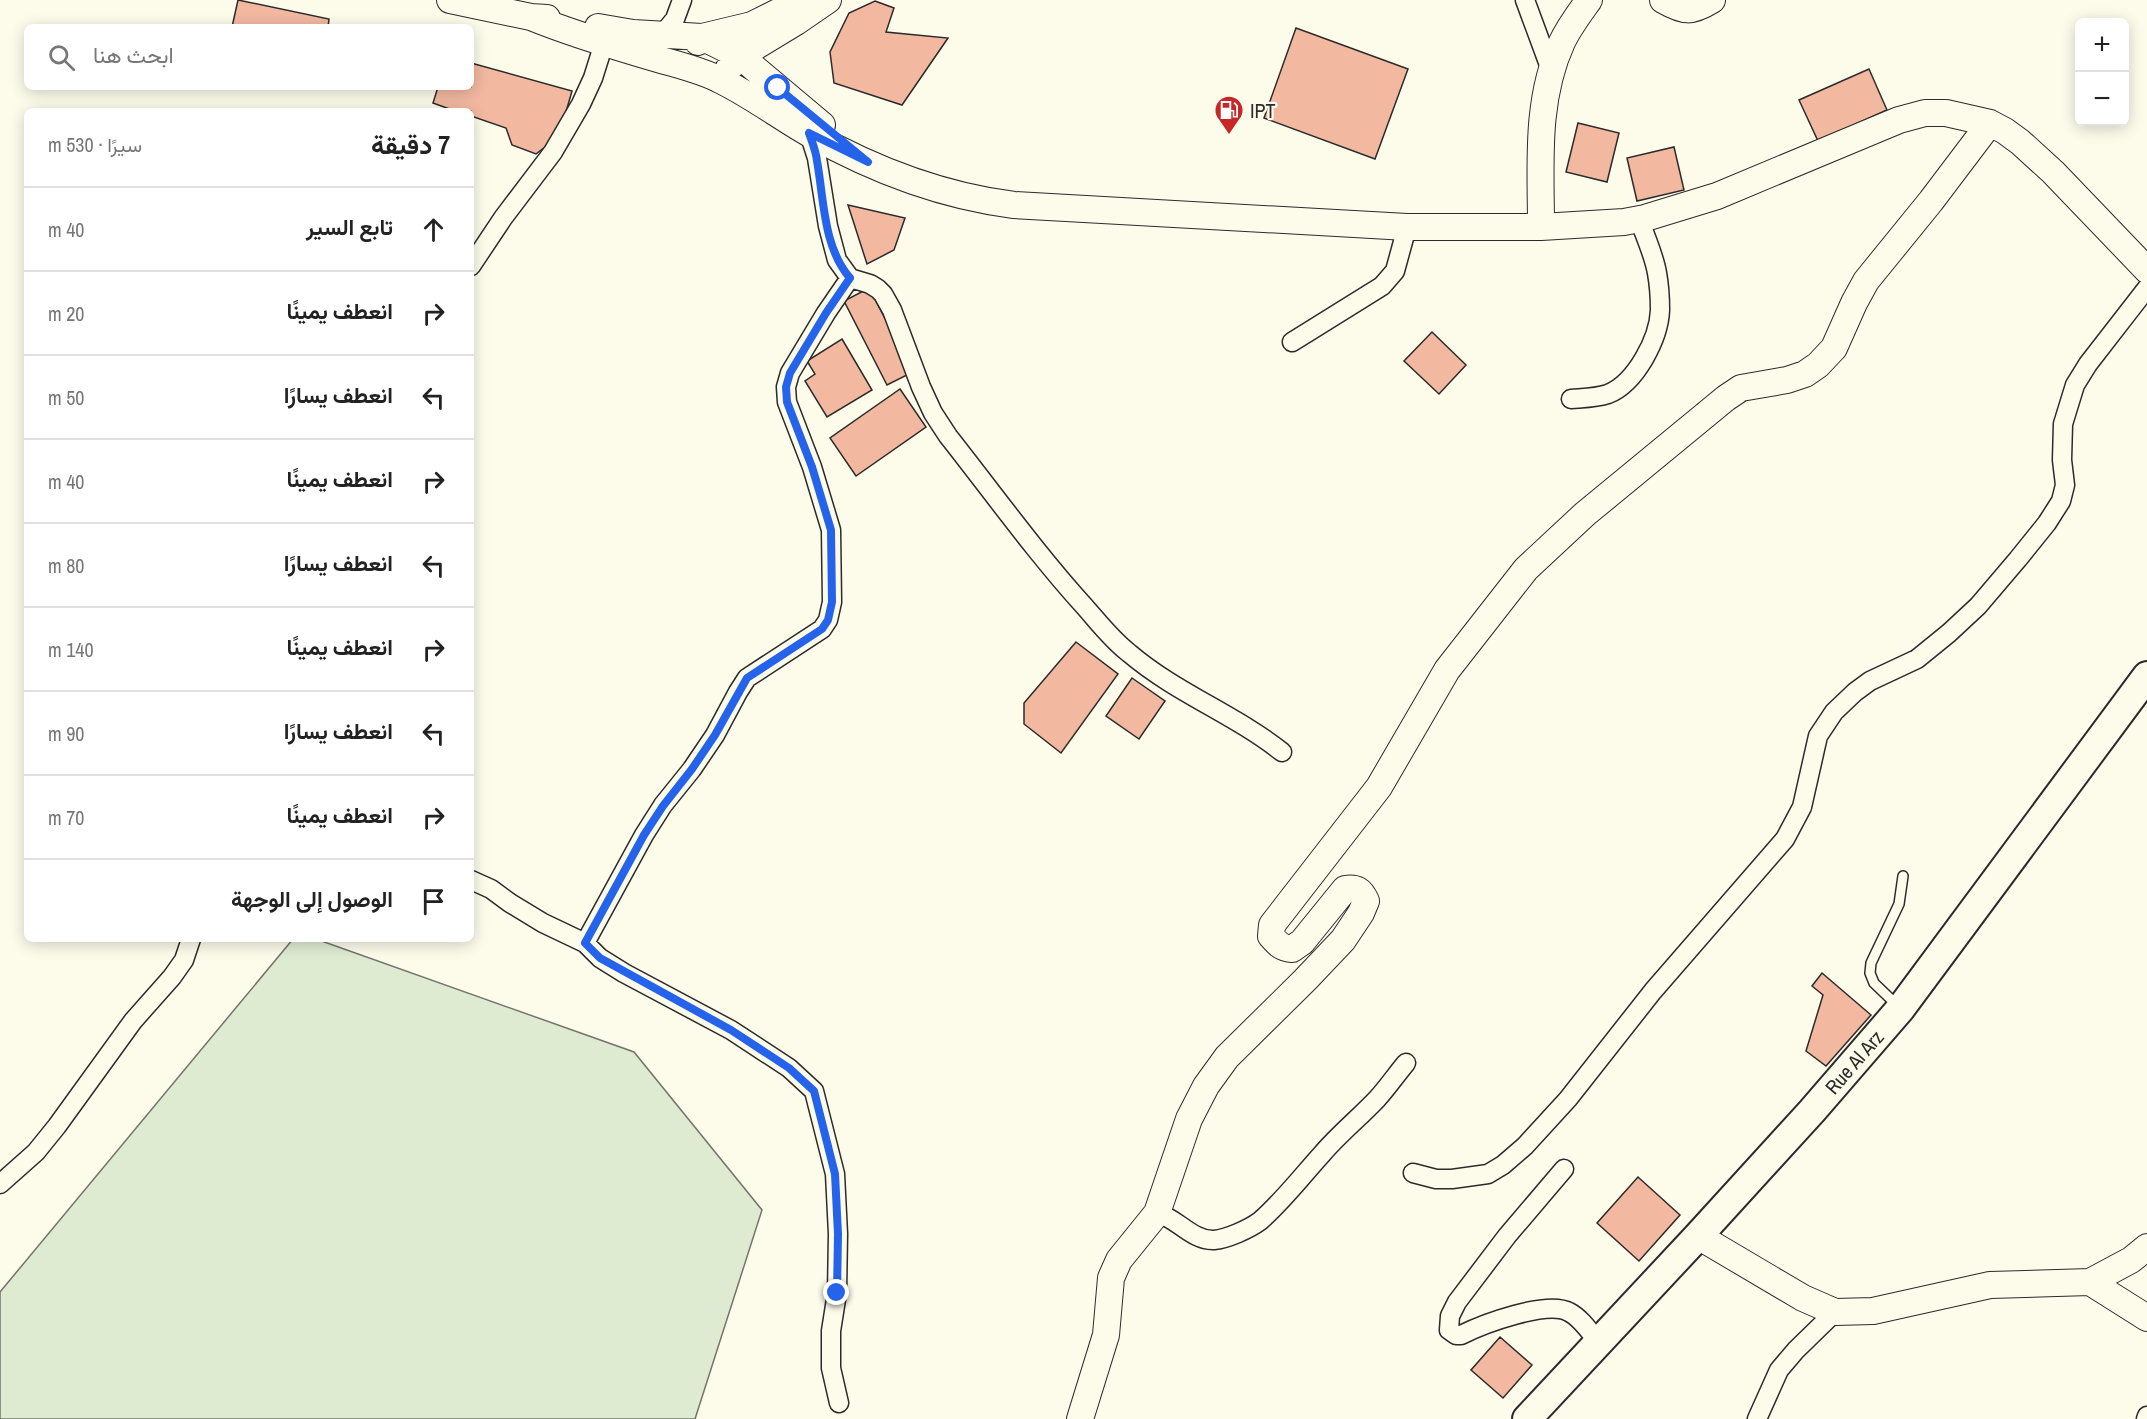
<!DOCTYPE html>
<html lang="ar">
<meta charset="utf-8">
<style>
body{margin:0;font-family:"Archivo Narrow",Vazirmatn,sans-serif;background:#f6f6f6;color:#222;direction:rtl}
.controls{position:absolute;right:18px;top:18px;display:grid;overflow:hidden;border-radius:9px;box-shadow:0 3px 15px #0003}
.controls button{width:54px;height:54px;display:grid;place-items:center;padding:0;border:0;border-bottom:2px solid #e0e0e0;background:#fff;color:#222;font:30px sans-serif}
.stop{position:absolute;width:18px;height:18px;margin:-14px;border:4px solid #2563eb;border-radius:50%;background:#fff}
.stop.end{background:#2563eb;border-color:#fff;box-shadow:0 2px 6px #0008}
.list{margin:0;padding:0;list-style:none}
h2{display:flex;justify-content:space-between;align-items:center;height:78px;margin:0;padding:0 24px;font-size:26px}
h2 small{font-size:20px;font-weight:400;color:#767676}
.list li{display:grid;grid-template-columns:39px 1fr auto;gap:18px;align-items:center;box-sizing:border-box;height:84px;padding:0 24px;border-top:2px solid #e0e0e0}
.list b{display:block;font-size:22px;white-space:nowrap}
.list em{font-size:20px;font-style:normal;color:#767676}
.icon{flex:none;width:33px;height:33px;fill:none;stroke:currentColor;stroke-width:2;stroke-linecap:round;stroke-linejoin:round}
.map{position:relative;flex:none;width:2147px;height:1419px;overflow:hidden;direction:ltr}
.search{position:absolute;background:#fff;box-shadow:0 3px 15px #0003;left:24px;top:24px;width:450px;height:66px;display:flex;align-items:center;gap:15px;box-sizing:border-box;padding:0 21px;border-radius:9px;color:#767676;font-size:22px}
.panel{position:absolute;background:#fff;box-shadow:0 3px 15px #0003;left:24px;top:108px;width:450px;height:834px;border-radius:9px;direction:rtl}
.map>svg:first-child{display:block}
</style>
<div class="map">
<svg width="2147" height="1419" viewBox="0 0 2147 1419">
<rect width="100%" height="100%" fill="#fdfbea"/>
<!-- green -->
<path fill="#deebd1" stroke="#74746e" stroke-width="1.5" d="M 293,939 L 316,939 L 634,1052 L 762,1210 L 695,1419 L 0,1419 L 0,1292 Z"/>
<!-- building -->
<path fill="#f2b8a0" stroke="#2b2b2b" stroke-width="1.5" d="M 238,0 L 329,19 L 328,27 L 232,27 Z
M 875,1 L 894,8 L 886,32 L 948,38 L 902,105 L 834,83 L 830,52 L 849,13 Z
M 1296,28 L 1408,69 L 1375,159 L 1264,118 Z
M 471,63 L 572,91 L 559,136 L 536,154 L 512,145 L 506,128 L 471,116 L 471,111 L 455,111 L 433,103 L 438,87 L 471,87 Z
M 1869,69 L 1887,110 L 1818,141 L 1799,100 Z
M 1578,123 L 1619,133 L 1607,182 L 1566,172 Z
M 1674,147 L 1684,190 L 1637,201 L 1627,158 Z
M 848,205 L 905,218 L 894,250 L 867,264 Z
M 869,288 L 913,372 L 887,385 L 844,301 Z
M 1432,332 L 1466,365 L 1439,394 L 1404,361 Z
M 842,339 L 872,390 L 827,417 L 805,381 L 815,374 L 807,361 Z
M 900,389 L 926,427 L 856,476 L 830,438 Z
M 1076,642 L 1118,674 L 1061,753 L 1024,724 L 1024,703 Z
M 1132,678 L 1165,701 L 1139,739 L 1106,716 Z
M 1822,973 L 1871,1015 L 1826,1066 L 1806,1051 L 1823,995 L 1812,986 Z
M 1638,1177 L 1680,1215 L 1639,1261 L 1597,1223 Z
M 1500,1337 L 1532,1365 L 1503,1398 L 1471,1370 Z"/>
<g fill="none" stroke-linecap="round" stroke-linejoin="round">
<!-- lane casing -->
<g stroke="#2b2b2b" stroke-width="12">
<path id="lane" d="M 1899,1007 L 1874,983 L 1870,973 L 1871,963 L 1899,904 L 1903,876"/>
</g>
<!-- street casing -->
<g stroke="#2b2b2b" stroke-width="21">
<path id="street" d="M 1525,0 L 1552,73
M 662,35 L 675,19 L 682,0
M 809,133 L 817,158 L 828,226 L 837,260 L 850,278 L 870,284 L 878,289 L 883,294 L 892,310 L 921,387 L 933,413 L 948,436 C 993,493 1036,553 1085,607 C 1099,623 1112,640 1129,653 C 1176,693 1234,714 1282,752
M 471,266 L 503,218 L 553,152 L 581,104 L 593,78 L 604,43
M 1292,342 L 1382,286 L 1395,271 L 1407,227
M 1571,399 C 1583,398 1596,398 1608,394 C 1636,383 1659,338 1660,310 C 1660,298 1659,284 1657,273 C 1654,255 1645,236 1639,219
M 471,880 L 491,889 L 510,903 L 543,923 L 585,943 L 600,958 L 624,973 L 731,1030 L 789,1068 L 814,1091 L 835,1174 L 838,1234 L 837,1293 L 831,1331 L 831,1368 L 839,1403
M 585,943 L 644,835 L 663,805 L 692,769 L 715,735 L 738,692 L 747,678 L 822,629 L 828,620 L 832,602 L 831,530 L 812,467 L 787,402 L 786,387 L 790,373 L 826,313 L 850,278
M 1564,1169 L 1507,1236 L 1457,1302 L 1450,1316 L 1449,1330 L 1456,1335 L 1461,1335 C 1483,1324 1547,1300 1569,1312 C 1581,1318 1590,1332 1598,1342
M 1413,1173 L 1436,1179 L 1452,1179 L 1488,1174 L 1503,1165 L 1525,1146 L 1568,1099 L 1653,991 L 1785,839 L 1802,807 L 1818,736 L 1834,712 L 1855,692 L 1870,681 L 1917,659 L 1949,633 L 1978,606 L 2018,559 L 2047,523 L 2061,501 L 2065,485 L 2062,460 L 2063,424 L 2075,385 L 2088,364 L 2147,288
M 0,1184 L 36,1152 L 57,1126 L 133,1021 L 172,977 L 184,960 L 191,939
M 1157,1213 C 1177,1218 1192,1241 1214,1240 C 1227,1239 1249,1229 1260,1221 C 1283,1201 1302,1176 1322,1154 C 1339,1134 1359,1118 1377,1099 C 1387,1088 1396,1075 1406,1063
M 1757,1419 L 1779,1370 L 1796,1350 L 1835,1312
M 2146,1419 L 2147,1416"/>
</g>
<!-- secondary casing -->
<g stroke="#2b2b2b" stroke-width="28">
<path id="secondary" d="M 450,0 L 531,17 L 547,18
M 1663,0 C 1684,12 1691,13 1712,0
M 531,17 C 570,33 610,45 651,57 C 674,64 699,69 720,80 C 751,95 780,117 810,134 C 872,169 943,196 1014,205 L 1407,227 L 1541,227 L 1624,222 L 1645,218 L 1717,196 L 1899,120 L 1925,113 L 1946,113 L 1990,123 L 2005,131 L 2020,142 L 2053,172 L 2147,270
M 598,27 L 633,33 L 702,37 L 740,56 L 822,125
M 698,42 L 702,37 L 752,25 L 802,0
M 729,68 L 740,56 L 796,22 L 828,0
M 1541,227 C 1541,165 1535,101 1562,42 C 1569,27 1579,14 1589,0
M 1698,1236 L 1803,1298 L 1835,1312 L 1873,1311 L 1990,1285 L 2090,1282 L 2131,1260 L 2147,1247
M 2090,1282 L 2147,1318
M 1080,1419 L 1106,1335 L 1111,1278 L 1119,1260 L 1157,1213 L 1189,1119 L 1206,1086 L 1227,1057 L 1305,980 L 1343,940 L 1361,913 L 1366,901 C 1361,890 1356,887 1345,889 L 1302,942 L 1292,949 C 1281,948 1278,944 1271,936 L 1272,925 L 1379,787 L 1447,670 L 1526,569 L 1585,514 L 1726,398 L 1741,388 L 1787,380 L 1805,374 L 1818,365 L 1834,348 L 1854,303 L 1866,281 L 1931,201 L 1990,123"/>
</g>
<!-- primary casing -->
<g stroke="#2b2b2b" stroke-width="32">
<path id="primary" d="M 1527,1419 L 1698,1236 L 1812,1111 L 1901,1008 L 2147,676"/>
</g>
<!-- lane -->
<use href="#lane" stroke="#fdfbea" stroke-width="9"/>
<!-- street -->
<use href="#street" stroke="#fdfbea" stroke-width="18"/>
<!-- secondary -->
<use href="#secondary" stroke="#fdfbea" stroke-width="26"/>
<!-- primary -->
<use href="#primary" stroke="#fdfbea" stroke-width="28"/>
</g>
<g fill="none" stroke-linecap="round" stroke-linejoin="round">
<!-- route -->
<path stroke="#2563eb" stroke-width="8" d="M 778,88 L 868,162 L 809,133 C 812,142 816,151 817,161 C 824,199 823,247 850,278 L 826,313 L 790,373 L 786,387 L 787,402 L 812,467 L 831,530 L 832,602 L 828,620 L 822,629 L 747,678 L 715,735 L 692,769 L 663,806 L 644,835 L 585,943 L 600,958 L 731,1030 L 789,1068 L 814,1091 L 835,1174 L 838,1234 L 837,1293"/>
</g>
<!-- icons -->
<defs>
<g id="fuel-pin" transform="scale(1.5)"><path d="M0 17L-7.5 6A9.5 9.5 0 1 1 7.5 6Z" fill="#c62828" stroke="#fdfbea"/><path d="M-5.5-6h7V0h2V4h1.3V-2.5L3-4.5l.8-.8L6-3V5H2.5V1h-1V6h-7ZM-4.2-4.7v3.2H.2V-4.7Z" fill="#fff"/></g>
</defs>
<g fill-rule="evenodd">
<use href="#fuel-pin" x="1229" y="110"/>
</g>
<g text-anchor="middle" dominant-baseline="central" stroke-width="4.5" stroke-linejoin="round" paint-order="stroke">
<!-- poi labels -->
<g font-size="20" fill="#2b2b2b" stroke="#fdfbea" text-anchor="start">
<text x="1250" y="110">IPT</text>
</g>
<!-- street labels -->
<g font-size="20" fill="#2b2b2b" stroke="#fdfbea">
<text transform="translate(1854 1062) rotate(-49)">Rue Al Arz</text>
</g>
</g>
</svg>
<div class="controls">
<button>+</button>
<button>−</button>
</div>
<div class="stop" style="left:778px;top:88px"></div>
<div class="stop end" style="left:837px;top:1293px"></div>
<div class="search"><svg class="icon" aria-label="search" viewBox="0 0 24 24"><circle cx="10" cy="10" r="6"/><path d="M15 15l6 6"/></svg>ابحث هنا</div>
<section class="panel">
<h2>7 دقيقة<small>سيرًا · 530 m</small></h2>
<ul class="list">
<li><svg class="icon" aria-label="ahead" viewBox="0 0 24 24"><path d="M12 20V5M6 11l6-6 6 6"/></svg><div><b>تابع السير</b></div><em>40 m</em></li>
<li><svg class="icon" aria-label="right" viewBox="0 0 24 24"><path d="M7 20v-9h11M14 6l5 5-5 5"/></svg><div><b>انعطف يمينًا</b></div><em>20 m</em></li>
<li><svg class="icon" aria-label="left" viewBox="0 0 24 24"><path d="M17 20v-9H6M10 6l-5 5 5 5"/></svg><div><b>انعطف يسارًا</b></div><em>50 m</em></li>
<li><svg class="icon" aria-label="right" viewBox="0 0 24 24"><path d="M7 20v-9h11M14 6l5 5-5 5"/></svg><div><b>انعطف يمينًا</b></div><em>40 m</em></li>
<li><svg class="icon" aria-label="left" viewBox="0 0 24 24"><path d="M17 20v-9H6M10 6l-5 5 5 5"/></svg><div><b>انعطف يسارًا</b></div><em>80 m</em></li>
<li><svg class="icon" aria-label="right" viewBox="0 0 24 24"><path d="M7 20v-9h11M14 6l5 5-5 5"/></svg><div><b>انعطف يمينًا</b></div><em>140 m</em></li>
<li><svg class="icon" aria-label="left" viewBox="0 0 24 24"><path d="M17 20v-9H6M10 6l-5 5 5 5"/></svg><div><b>انعطف يسارًا</b></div><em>90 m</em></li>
<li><svg class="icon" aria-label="right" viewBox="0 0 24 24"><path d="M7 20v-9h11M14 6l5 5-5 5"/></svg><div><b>انعطف يمينًا</b></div><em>70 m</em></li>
<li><svg class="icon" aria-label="arrive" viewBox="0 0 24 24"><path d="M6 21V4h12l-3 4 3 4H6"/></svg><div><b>الوصول إلى الوجهة</b></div></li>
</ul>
</section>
</div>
